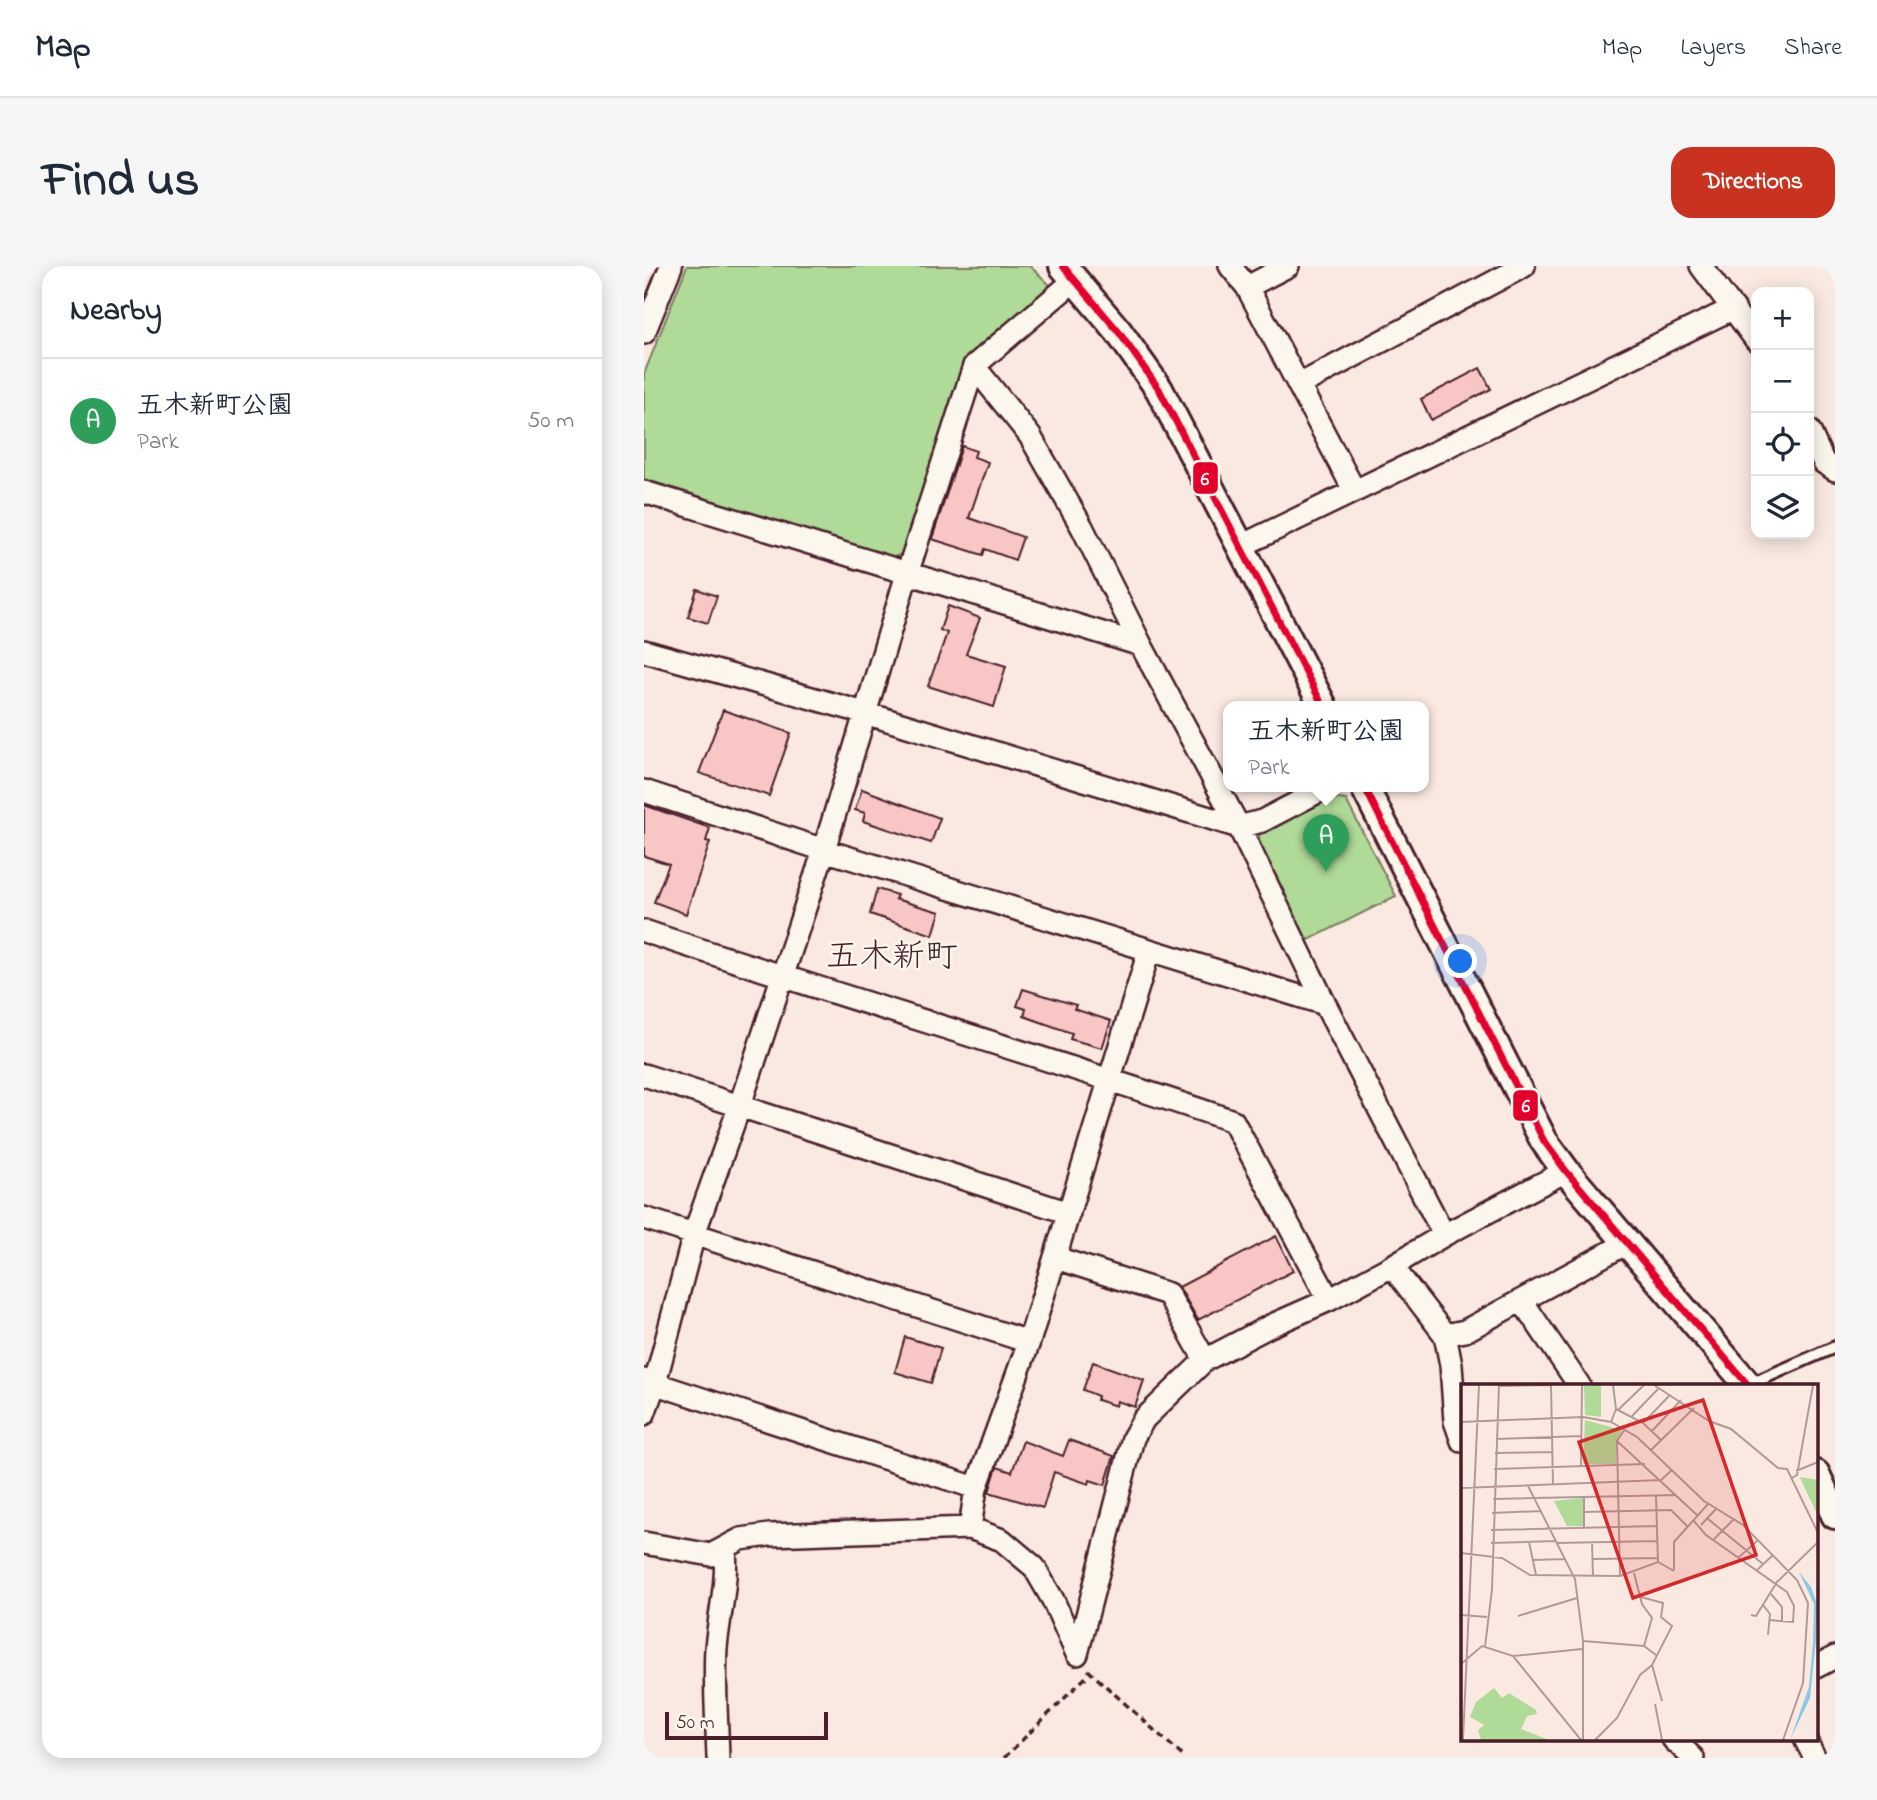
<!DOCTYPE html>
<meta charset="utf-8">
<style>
body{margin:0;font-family:"Indie Flower","Klee One",sans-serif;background:#f6f6f7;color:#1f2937}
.controls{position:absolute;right:21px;top:21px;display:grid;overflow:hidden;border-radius:14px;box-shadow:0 4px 18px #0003}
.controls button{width:63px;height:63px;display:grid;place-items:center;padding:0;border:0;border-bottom:2px solid #e0e1e3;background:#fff;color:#1f2937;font:35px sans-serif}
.scale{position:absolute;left:21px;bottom:18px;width:163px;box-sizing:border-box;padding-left:7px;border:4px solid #4a1f2b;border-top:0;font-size:19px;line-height:24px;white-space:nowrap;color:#4a1f2b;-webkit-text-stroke:5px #fbf7ec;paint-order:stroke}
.you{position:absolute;left:817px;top:696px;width:24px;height:24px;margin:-18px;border:5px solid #fff;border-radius:50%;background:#1a73e8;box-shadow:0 0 0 10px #1a73e833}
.badge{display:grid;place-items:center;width:46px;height:46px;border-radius:50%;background:#c8321e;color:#fff;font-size:23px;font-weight:700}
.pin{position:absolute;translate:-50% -58px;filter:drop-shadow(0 2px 4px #0008)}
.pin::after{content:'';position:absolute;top:37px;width:24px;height:21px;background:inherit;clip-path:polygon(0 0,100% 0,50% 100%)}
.popup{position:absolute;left:579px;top:435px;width:206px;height:91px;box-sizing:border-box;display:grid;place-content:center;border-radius:14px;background:#fff;filter:drop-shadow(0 2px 5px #0005);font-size:23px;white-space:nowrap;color:#747a83}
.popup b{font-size:26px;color:#1f2937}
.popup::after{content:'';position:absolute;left:50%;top:100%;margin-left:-14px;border:14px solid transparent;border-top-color:#fff}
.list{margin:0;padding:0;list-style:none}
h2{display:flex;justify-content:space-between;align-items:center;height:91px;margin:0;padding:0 28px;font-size:30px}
h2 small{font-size:23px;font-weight:400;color:#747a83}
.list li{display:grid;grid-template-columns:46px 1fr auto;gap:21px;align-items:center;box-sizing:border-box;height:126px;padding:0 28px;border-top:2px solid #e0e1e3}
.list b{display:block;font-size:26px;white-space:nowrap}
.list p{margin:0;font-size:23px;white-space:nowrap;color:#747a83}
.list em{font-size:23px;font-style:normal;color:#747a83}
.icon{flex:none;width:38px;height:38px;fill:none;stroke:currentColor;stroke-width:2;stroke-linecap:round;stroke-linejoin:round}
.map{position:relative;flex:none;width:1191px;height:1492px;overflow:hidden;border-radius:21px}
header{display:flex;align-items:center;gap:42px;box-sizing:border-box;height:98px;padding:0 35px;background:#fff;border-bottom:2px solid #e0e1e3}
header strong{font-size:33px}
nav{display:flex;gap:38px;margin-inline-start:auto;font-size:24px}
.intro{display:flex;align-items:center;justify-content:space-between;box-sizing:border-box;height:168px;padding:0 42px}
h1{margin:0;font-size:49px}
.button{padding:18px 32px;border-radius:21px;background:#c8321e;color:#fff;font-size:24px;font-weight:700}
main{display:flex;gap:42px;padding:0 42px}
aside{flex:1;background:#fff;border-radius:21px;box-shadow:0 4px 18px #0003}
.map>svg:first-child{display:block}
</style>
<header>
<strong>Map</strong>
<nav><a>Map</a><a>Layers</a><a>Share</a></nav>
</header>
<div class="intro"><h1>Find us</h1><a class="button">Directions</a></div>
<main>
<aside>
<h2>Nearby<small></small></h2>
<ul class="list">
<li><span class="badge" style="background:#2e9e5b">A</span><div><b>五木新町公園</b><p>Park</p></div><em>50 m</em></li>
</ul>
</aside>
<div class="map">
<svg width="1191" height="1492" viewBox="0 0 1191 1492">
<rect width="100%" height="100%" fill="#fae9e0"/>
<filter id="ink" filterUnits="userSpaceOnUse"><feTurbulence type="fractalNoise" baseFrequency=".0143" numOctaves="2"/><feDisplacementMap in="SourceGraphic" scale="14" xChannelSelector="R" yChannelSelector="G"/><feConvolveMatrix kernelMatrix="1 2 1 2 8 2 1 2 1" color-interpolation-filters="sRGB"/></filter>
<g filter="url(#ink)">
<!-- green -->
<path fill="#afda97" stroke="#7c7c61" stroke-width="2" d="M 43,0 L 386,0 L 407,20 L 320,102 L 264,283 L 250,292 L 0,213 L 0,108 Z
M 687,532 L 702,534 L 752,630 L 661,676 L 613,581 L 616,568 Z"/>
<!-- building -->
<path fill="#f8c7c5" stroke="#4a1f2b" stroke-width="2" d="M 836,102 L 847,123 L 787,154 L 777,133 Z
M 318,180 L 332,185 L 330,191 L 344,196 L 325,252 L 379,271 L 371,294 L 341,283 L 339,289 L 288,273 Z
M 53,323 L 73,330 L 64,357 L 44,351 Z
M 304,340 L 336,352 L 322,388 L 362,400 L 350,441 L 284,420 L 303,367 L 296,364 Z
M 79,444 L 147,467 L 125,530 L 55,507 Z
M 218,523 L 296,552 L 287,577 L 219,555 L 221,547 L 211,544 Z
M 0,539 L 66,562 L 62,575 L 66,576 L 42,648 L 10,636 L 25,598 L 0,590 Z
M 233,623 L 253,629 L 251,633 L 296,646 L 289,669 L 226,648 Z
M 379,723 L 432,739 L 430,743 L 467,755 L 458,782 L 426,773 L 428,767 L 380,750 L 382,743 L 373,740 Z
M 632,970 L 649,1005 L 554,1054 L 535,1021 Z
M 261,1071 L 297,1082 L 287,1117 L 251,1106 Z
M 449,1096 L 500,1114 L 491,1141 L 473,1135 L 472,1140 L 453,1134 L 454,1130 L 439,1124 Z
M 425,1174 L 470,1190 L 461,1219 L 446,1214 L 445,1218 L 410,1206 L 399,1242 L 345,1226 L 353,1201 L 368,1206 L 379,1175 L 419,1190 Z"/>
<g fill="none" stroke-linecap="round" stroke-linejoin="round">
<!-- service casing -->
<g stroke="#4a1f2b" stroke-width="16">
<path id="service" d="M 1104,1119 L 1191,1081"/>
</g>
<!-- minor casing -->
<g stroke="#4a1f2b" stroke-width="26">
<path id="minor" d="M 586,0 L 603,21 L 710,224
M 1057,0 L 1112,74
M 603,21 L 644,0
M 0,67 L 27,0
M 330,100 L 386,170 L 438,261 L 497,379 L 595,561 L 681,738 L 800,969
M 655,119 L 880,0
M 1165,164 L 1180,197 L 1191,204
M 0,226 L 497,379
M 597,280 L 1090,42
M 0,385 L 221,447 L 595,561 L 618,555 L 685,520
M 0,525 L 180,584 L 681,738
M 0,665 C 196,731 394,788 589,855 L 685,1034
M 0,809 L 425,947
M 0,952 L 385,1076
M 412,992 L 524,1028 L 561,1094
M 748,1000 L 801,1069 L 807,1099 L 811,1155 L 818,1175
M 878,1035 L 935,1119
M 801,1069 L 821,1065 L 983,977
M 0,1114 L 332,1222
M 0,1148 L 11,1117 L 50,968 L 96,839 L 180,584 L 263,308 L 330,100 L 432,13
M 326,1262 L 332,1222 L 385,1076 L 505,685
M 0,1277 L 67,1289 L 97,1273 L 125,1269 L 326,1262 L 358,1274 L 390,1301 L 409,1334 L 433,1388
M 433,1388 L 489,1172 L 500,1153 L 561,1094 L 626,1060 L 685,1034 L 748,1000 L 800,969 L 922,905
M 1172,1401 L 1191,1391
M 1029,1473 L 1049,1492
M 1161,1473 L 1171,1492
M 74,1492 C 73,1456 70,1418 72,1382 C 75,1349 84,1316 81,1283"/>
</g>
<!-- tertiary casing -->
<g stroke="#4a1f2b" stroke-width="32">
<path id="tertiary" d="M 419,0 L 474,65 L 515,123 L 679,440
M 720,520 L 900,875 L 922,905 L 1104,1119
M 1172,1208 L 1191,1249"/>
</g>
<!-- path -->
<path stroke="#4a1f2b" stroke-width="3.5" stroke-dasharray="7 5" stroke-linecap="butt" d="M 444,1404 L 541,1492
M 360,1492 L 446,1407"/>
<!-- service -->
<use href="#service" stroke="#fbf7ec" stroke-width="10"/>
<!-- minor -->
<use href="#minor" stroke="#fbf7ec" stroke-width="21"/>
<!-- tertiary -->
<use href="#tertiary" stroke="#fbf7ec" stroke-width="26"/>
<!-- bus-1 casing -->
<g stroke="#fbf7ec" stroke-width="12">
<path id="bus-1" d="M 419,0 L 474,65 L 515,123 L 679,440
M 720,520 L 900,875 L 922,905 L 1104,1119"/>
</g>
<!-- bus-1 -->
<use href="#bus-1" stroke="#e4002b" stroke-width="7"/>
</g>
</g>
<g text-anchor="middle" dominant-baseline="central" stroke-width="5" stroke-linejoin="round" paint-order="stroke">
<!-- quarter labels -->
<g font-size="33" fill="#4a1f2b" stroke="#fbf7ec">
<text x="248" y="692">五木新町</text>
</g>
</g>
<!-- overview -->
<g transform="translate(817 1118)">
<rect width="357" height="357" fill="#fae9e0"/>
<path d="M 140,1 L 140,33 L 124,31 L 123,2 ZM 124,36 L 161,46 L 155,58 L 155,80 L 122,80 ZM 339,93 L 357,96 L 357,132 L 346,109 ZM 122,114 L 122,142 L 106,142 L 93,117 ZM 33,304 L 41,314 L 48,309 L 75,326 L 76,330 L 66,332 L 60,345 L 88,356 L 20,356 L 17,346 L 23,341 L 9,333 L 15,318 Z" fill="#afda97"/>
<path d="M 338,188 L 350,203 L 356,220 L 355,256 L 349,314 L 329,356 L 348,303 L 352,258 L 353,220 Z" fill="#88c8e9"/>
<path fill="none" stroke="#b49898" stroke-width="2" d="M 90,1 L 92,101M 193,1 L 248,37 L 270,45 L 317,84 L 326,85 L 357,149M 38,2 L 90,1M 155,25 L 182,39 L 200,56M 157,26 L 183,1M 171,32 L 197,5M 0,38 L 122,33 L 150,38 L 176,53 L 243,117 L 282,141 L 336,196 L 347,219 L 342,299 L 322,356M 150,38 L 155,25 L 152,1M 182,39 L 208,12M 191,47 L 220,16M 35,55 L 121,52M 156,57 L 236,131M 190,66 L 233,24M 34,69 L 91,68M 120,82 L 121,1M 33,85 L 184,80M 335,87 L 357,78M 331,94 L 336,91 L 352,1M 67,102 L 114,195 L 122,257 L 122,356M 0,104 L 200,96 L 211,86M 195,112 L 197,178M 123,113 L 123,143M 32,115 L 216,111M 123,128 L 210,126 L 226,142M 31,129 L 80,127M 247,135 L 302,180M 232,136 L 245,151 L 326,208 L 333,222 L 332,238 L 308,236M 240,141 L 255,125M 30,146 L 196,142M 253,155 L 273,135M 68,158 L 75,191M 131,158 L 132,192M 30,159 L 95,157M 96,159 L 197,157M 0,169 L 41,174 L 69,191 L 159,192 L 197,178 L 213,187M 277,174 L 297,156M 132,175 L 197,174M 72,176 L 104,175M 213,186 L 213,158 L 247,120M 295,187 L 312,171M 173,189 L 181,220 L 191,234 L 183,262M 159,192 L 156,57 L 164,45M 310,210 L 321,223 L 321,237M 180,213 L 202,219 L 200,233 L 211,242 L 191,281 L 201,317M 302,221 L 309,230 L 307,251M 0,231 L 26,233M 290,231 L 295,232 L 316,198 L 357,158M 57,232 L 116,214M 122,257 L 183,262 L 195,271M 24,263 L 31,205 L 38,1M 52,272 L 120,356M 0,280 L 21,262 L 52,272 L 121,265M 194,320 L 201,356M 2,356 L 18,1M 134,356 L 156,334 L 179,291 L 191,281"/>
<path fill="#d62828" fill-opacity="0.15" stroke="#d62828" stroke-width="3.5" d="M 242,16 L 295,171 L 172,214 L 118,58 Z"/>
<rect width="357" height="357" fill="none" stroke="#4a1f2b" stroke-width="3.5"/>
</g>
<g stroke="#fbf7ec" stroke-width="2.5">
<rect x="548" y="195" width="27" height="34" rx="7" fill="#e4002b"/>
<rect x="868" y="823" width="27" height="33" rx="7" fill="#e4002b"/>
</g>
<g font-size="19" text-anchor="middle" font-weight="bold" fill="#fff">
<text x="561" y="219">6</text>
<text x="882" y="846">6</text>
</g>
</svg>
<div class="controls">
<button>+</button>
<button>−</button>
<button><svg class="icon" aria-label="locate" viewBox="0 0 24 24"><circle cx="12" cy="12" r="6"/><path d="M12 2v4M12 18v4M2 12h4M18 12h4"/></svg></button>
<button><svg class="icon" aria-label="layers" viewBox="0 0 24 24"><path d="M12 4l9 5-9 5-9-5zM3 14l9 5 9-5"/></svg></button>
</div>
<div class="scale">50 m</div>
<div class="you"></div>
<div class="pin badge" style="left:682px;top:606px;background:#2e9e5b">A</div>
<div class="popup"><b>五木新町公園</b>Park</div>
</div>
</main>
